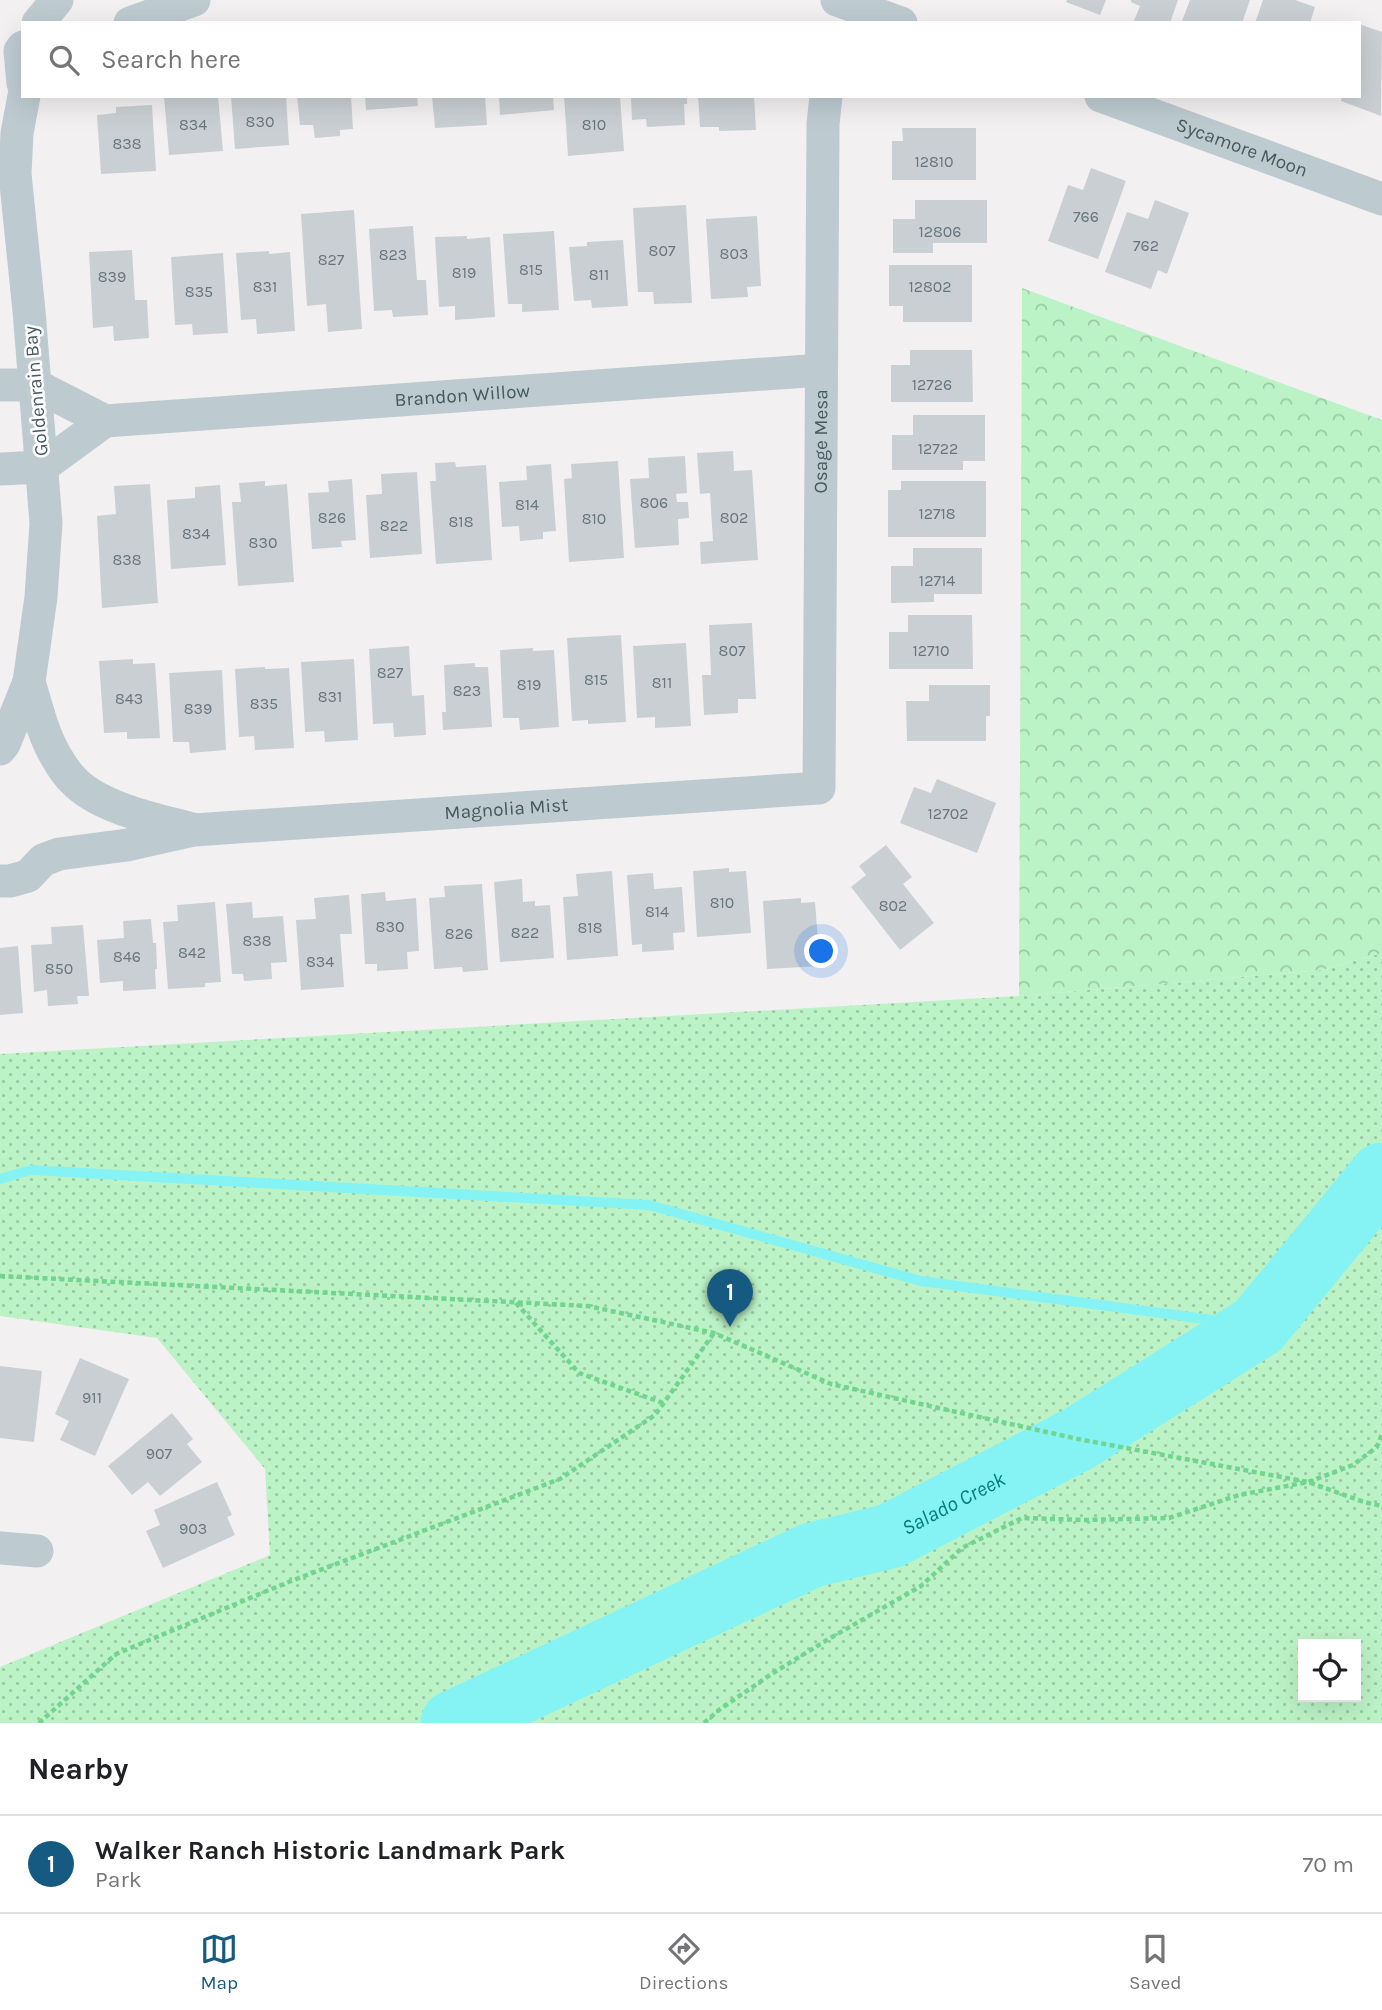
<!DOCTYPE html>
<style>
body{margin:0;font-family:Karla,sans-serif;background:#f2f2f2;color:#202124}
.controls{position:absolute;right:21px;bottom:21px;display:grid;overflow:hidden;border-radius:0px;box-shadow:0 7px 28px #0002}
.controls button{width:63px;height:63px;display:grid;place-items:center;padding:0;border:0;border-bottom:2px solid #e0e0e0;background:#fff;color:#202124;font:35px sans-serif}
.you{position:absolute;left:822px;top:952px;width:24px;height:24px;margin:-18px;border:5px solid #fff;border-radius:50%;background:#1a73e8;box-shadow:0 0 0 10px #1a73e833}
.badge{display:grid;place-items:center;width:46px;height:46px;border-radius:50%;background:#165a81;color:#fff;font-size:23px;font-weight:700}
.pin{position:absolute;translate:-50% -58px;filter:drop-shadow(0 2px 4px #0008)}
.pin::after{content:'';position:absolute;top:37px;width:24px;height:21px;background:inherit;clip-path:polygon(0 0,100% 0,50% 100%)}
.list{margin:0;padding:0;list-style:none}
h2{display:flex;justify-content:space-between;align-items:center;height:91px;margin:0;padding:0 28px;font-size:30px}
h2 small{font-size:23px;font-weight:400;color:#757577}
.list li{display:grid;grid-template-columns:46px 1fr auto;gap:21px;align-items:center;box-sizing:border-box;height:98px;padding:0 28px;border-top:2px solid #e0e0e0}
.list b{display:block;font-size:26px;white-space:nowrap}
.list p{margin:0;font-size:23px;white-space:nowrap;color:#757577}
.list em{font-size:23px;font-style:normal;color:#757577}
.icon{flex:none;width:38px;height:38px;fill:none;stroke:currentColor;stroke-width:2;stroke-linecap:round;stroke-linejoin:round}
.map{position:relative;flex:none;width:1382px;height:1723px;overflow:hidden}
.search{position:absolute;background:#fff;box-shadow:0 7px 28px #0002;left:21px;right:21px;top:21px;height:77px;display:flex;align-items:center;gap:18px;box-sizing:border-box;padding:0 24px;border-radius:0px;color:#757577;font-size:26px}
.sheet{height:189px;background:#fff}
nav{display:flex;justify-content:space-around;align-items:center;box-sizing:border-box;height:98px;border-top:2px solid #e0e0e0;background:#fff;font-size:19px;color:#757577}
nav a{display:grid;justify-items:center;gap:4px}
nav .on{color:#165a81}
.map>svg:first-child{display:block}
</style>
<div class="map">
<svg width="1382" height="1723" viewBox="0 0 1382 1723">
<defs>
<pattern id="grass-dots" width="8" height="8" patternUnits="userSpaceOnUse" patternTransform="scale(1.75)"><rect width="8" height="8" fill="#bcf3c6"/><path d="M2 2h.1M6 6h.1" fill="none" stroke="#9bc8a4" stroke-width="1.8" stroke-linecap="round"/></pattern>
<pattern id="forest-crowns" width="20" height="18" patternUnits="userSpaceOnUse" patternTransform="scale(1.75)"><rect width="20" height="18" fill="#bcf3c6"/><path d="M2 6a3 3 0 1 1 6 0M12 15a3 3 0 1 1 6 0" fill="none" stroke="#9bc8a4"/></pattern>
</defs>
<rect width="100%" height="100%" fill="#f3f0f1"/>
<!-- grass -->
<path fill="url(#grass-dots)" fill-rule="evenodd" d="M 1382,953 L 1382,1723 L 0,1723 L 0,1667 L 270,1555 L 265,1469 L 157,1338 L 0,1316 L 0,1054 L 1019,996 L 1322,970 ZM 1303,1644 L 1356,1644 L 1356,1697 L 1303,1697 Z"/>
<!-- forest -->
<path fill="url(#forest-crowns)" d="M 1022,288 L 1382,420 L 1382,953 L 1322,970 L 1019,996 Z"/>
<g fill="none" stroke-linecap="round" stroke-linejoin="round">
<!-- stream -->
<path stroke="#85f3f4" stroke-width="10" d="M 0,1179 L 31,1170 L 649,1205 L 921,1281 L 1258,1326"/>
<!-- river -->
<path stroke="#85f3f4" stroke-width="65" id="s1" d="M 453,1723 L 812,1555 L 890,1536 L 1078,1439 L 1258,1326 L 1382,1175"/>
</g>
<!-- building -->
<path fill="#cacfd3" d="M 1067,0 L 1106,0 L 1100,15 L 1066,2 Z
M 1131,0 L 1178,0 L 1170,23 L 1133,23 L 1140,6 L 1131,2 Z
M 1190,0 L 1250,0 L 1242,23 L 1186,23 L 1182,21 Z
M 1263,0 L 1295,0 L 1315,7 L 1310,23 L 1255,23 Z
M 1359,24 L 1382,32 L 1381,116 L 1341,101 L 1342,96 L 1359,96 Z
M 164,96 L 218,96 L 223,151 L 169,155 Z
M 231,96 L 286,96 L 289,145 L 235,149 Z
M 297,96 L 351,96 L 353,129 L 340,130 L 340,136 L 315,138 L 313,125 L 300,125 Z
M 365,96 L 417,96 L 418,106 L 366,110 Z
M 432,96 L 485,96 L 487,125 L 435,128 Z
M 499,96 L 553,96 L 554,110 L 500,115 Z
M 564,96 L 620,96 L 624,151 L 568,156 Z
M 631,96 L 687,96 L 687,104 L 684,104 L 685,125 L 647,127 L 646,119 L 632,120 Z
M 698,96 L 754,96 L 756,130 L 719,131 L 719,127 L 700,127 Z
M 152,105 L 156,171 L 101,174 L 97,115 L 116,113 L 116,107 Z
M 902,128 L 976,128 L 976,180 L 892,180 L 892,141 L 903,141 Z
M 1091,168 L 1126,181 L 1098,259 L 1048,241 L 1068,185 L 1083,190 Z
M 915,200 L 987,200 L 987,243 L 933,243 L 933,253 L 893,253 L 893,219 L 915,219 Z
M 1155,200 L 1189,213 L 1167,274 L 1158,270 L 1151,289 L 1105,272 L 1127,212 L 1148,219 Z
M 686,205 L 692,303 L 654,304 L 653,292 L 638,292 L 633,208 Z
M 354,210 L 362,329 L 328,332 L 326,304 L 307,306 L 301,214 Z
M 757,216 L 761,286 L 747,287 L 748,297 L 711,299 L 706,219 Z
M 413,226 L 417,280 L 426,280 L 428,315 L 393,317 L 392,310 L 374,311 L 369,229 Z
M 554,231 L 559,310 L 522,312 L 522,304 L 508,304 L 503,234 Z
M 467,236 L 467,239 L 490,237 L 495,317 L 455,320 L 455,306 L 439,307 L 435,237 Z
M 623,240 L 628,306 L 592,308 L 591,300 L 574,301 L 569,247 L 587,246 L 587,242 Z
M 132,250 L 135,300 L 147,300 L 149,338 L 114,341 L 113,326 L 93,328 L 89,252 Z
M 269,251 L 269,254 L 290,252 L 295,331 L 257,334 L 256,319 L 241,320 L 236,253 Z
M 223,253 L 228,333 L 193,335 L 192,324 L 175,325 L 171,257 Z
M 889,265 L 972,265 L 972,322 L 903,322 L 903,306 L 889,306 Z
M 910,350 L 972,350 L 973,402 L 891,402 L 891,365 L 910,365 Z
M 913,415 L 985,415 L 985,461 L 963,461 L 963,470 L 892,470 L 892,435 L 913,435 Z
M 733,451 L 734,471 L 752,470 L 758,560 L 701,564 L 700,542 L 713,541 L 710,493 L 700,494 L 697,453 Z
M 685,456 L 687,493 L 676,494 L 677,502 L 688,502 L 689,518 L 678,519 L 679,545 L 635,548 L 630,479 L 649,478 L 648,458 Z
M 618,461 L 624,558 L 569,562 L 564,479 L 572,478 L 571,464 Z
M 455,462 L 456,467 L 486,465 L 492,560 L 436,564 L 430,481 L 436,481 L 435,463 Z
M 551,464 L 556,531 L 543,532 L 543,539 L 520,541 L 519,526 L 502,527 L 499,482 L 527,480 L 526,466 Z
M 417,472 L 422,554 L 370,558 L 366,495 L 382,494 L 381,474 Z
M 352,479 L 356,540 L 341,541 L 342,547 L 312,549 L 308,493 L 329,492 L 328,481 Z
M 265,481 L 265,486 L 287,484 L 294,582 L 238,586 L 232,502 L 241,502 L 239,483 Z
M 901,481 L 986,481 L 986,537 L 888,537 L 888,490 L 901,490 Z
M 150,484 L 158,603 L 102,608 L 97,516 L 116,514 L 114,486 Z
M 220,485 L 226,565 L 171,569 L 167,500 L 195,498 L 195,487 Z
M 913,548 L 982,548 L 982,594 L 934,594 L 934,602 L 891,603 L 891,566 L 913,566 Z
M 908,615 L 972,615 L 973,669 L 889,669 L 889,632 L 908,632 Z
M 752,623 L 756,699 L 738,699 L 738,713 L 704,715 L 702,675 L 711,675 L 709,625 Z
M 621,635 L 626,722 L 588,724 L 588,720 L 572,721 L 567,638 Z
M 686,643 L 691,726 L 655,728 L 655,717 L 637,718 L 633,646 Z
M 409,646 L 412,696 L 424,695 L 426,735 L 394,737 L 393,723 L 373,724 L 369,649 Z
M 533,648 L 533,651 L 554,650 L 559,727 L 520,730 L 519,718 L 503,718 L 500,650 Z
M 133,659 L 133,664 L 155,663 L 160,738 L 127,739 L 127,732 L 104,733 L 99,661 Z
M 354,659 L 358,740 L 325,742 L 324,731 L 305,732 L 301,662 Z
M 475,663 L 475,667 L 488,667 L 492,727 L 443,730 L 442,712 L 446,712 L 444,665 Z
M 265,667 L 265,669 L 289,668 L 294,748 L 255,750 L 254,736 L 239,737 L 235,669 Z
M 222,670 L 226,750 L 190,753 L 189,742 L 173,742 L 169,673 Z
M 929,685 L 990,685 L 990,716 L 986,716 L 986,741 L 907,741 L 906,701 L 929,701 Z
M 937,779 L 996,803 L 977,853 L 900,823 L 914,787 L 931,793 Z
M 886,845 L 912,877 L 903,884 L 934,923 L 900,950 L 851,887 L 866,875 L 859,866 Z
M 729,868 L 729,872 L 746,871 L 751,933 L 697,937 L 693,871 Z
M 612,871 L 618,956 L 567,960 L 563,897 L 578,896 L 576,874 Z
M 653,873 L 654,889 L 682,887 L 685,932 L 673,933 L 674,950 L 642,952 L 642,944 L 632,945 L 627,875 Z
M 522,879 L 523,902 L 535,901 L 535,906 L 550,905 L 554,958 L 500,962 L 494,882 Z
M 482,884 L 488,970 L 463,972 L 462,967 L 434,969 L 429,898 L 445,897 L 444,886 Z
M 385,892 L 386,901 L 416,898 L 419,951 L 407,952 L 408,969 L 377,971 L 377,964 L 365,964 L 361,894 Z
M 349,895 L 352,934 L 340,934 L 344,987 L 301,990 L 296,920 L 316,919 L 314,898 Z
M 801,898 L 801,903 L 815,902 L 820,966 L 767,969 L 763,901 Z
M 215,902 L 221,982 L 205,983 L 205,987 L 168,989 L 163,922 L 178,921 L 177,905 Z
M 252,902 L 253,918 L 283,916 L 287,962 L 271,963 L 272,979 L 244,981 L 243,974 L 232,974 L 226,904 Z
M 151,919 L 153,943 L 156,943 L 157,969 L 155,969 L 156,989 L 123,991 L 123,981 L 100,983 L 97,940 L 124,938 L 123,921 Z
M 83,925 L 89,996 L 77,996 L 78,1004 L 48,1006 L 47,990 L 34,992 L 31,945 L 52,944 L 51,927 Z
M 18,946 L 23,1013 L 0,1015 L 0,948 Z
M 80,1358 L 129,1379 L 95,1456 L 60,1440 L 69,1421 L 55,1414 Z
M 0,1366 L 42,1371 L 34,1442 L 0,1438 Z
M 172,1413 L 193,1439 L 187,1444 L 202,1462 L 160,1496 L 148,1482 L 132,1495 L 108,1466 Z
M 217,1482 L 232,1515 L 227,1517 L 235,1535 L 163,1568 L 146,1531 L 160,1525 L 154,1510 Z"/>
<g fill="none" stroke-linecap="round" stroke-linejoin="round">
<!-- path -->
<path stroke="#71d48f" stroke-width="4.5" stroke-dasharray="5 3.5" stroke-linecap="butt" d="M 0,1276 L 588,1306 L 714,1333 L 831,1384 L 1078,1439 L 1308,1482 L 1364,1502 L 1382,1506
M 516,1303 L 579,1373 L 663,1403
M 39,1723 L 116,1654 L 286,1583 L 560,1479 L 655,1415 L 714,1333
M 704,1723 L 719,1710 L 773,1673 L 827,1640 L 921,1586 L 962,1548 L 1022,1518 L 1085,1520 L 1169,1518 L 1239,1495 L 1308,1482 L 1353,1465 L 1377,1447 L 1382,1434"/>
<!-- minor -->
<g stroke="#bdcbd1" stroke-width="33">
<path d="M 837,0 L 901,23"/>
<path d="M 38,23 L 57,0"/>
<path d="M 130,23 L 194,0"/>
<path d="M 23,47 L 20,51 L 23,83"/>
<path id="s2" d="M 1101,96 L 1382,199"/>
<path id="s3" d="M 0,385 L 35,385 L 105,421 L 821,370"/>
<path d="M 0,469 L 42,467 L 105,421"/>
<path d="M 29,682 C 37,707 43,736 57,758 C 61,765 67,774 73,780 C 99,808 155,819 192,829"/>
<path d="M 0,749 L 4,744 L 29,682 L 41,597 L 46,523 L 29,311 L 15,174 L 17,133 L 24,96"/>
<path id="s4" d="M 0,881 L 10,881 L 28,876 L 43,860 L 59,854 L 127,845 L 194,830 L 819,788 L 823,124 L 826,96"/>
<path d="M 0,1548 L 37,1551"/>
</g>
</g>
<g text-anchor="middle" dominant-baseline="central" stroke-width="5" stroke-linejoin="round" paint-order="stroke">
<!-- number labels -->
<g font-size="16" fill="#67767d">
<text x="260" y="121">830</text>
<text x="193" y="124">834</text>
<text x="594" y="124">810</text>
<text x="127" y="143">838</text>
<text x="934" y="161">12810</text>
<text x="1086" y="216">766</text>
<text x="940" y="231">12806</text>
<text x="1146" y="245">762</text>
<text x="662" y="250">807</text>
<text x="734" y="253">803</text>
<text x="393" y="254">823</text>
<text x="331" y="259">827</text>
<text x="531" y="269">815</text>
<text x="464" y="272">819</text>
<text x="599" y="274">811</text>
<text x="112" y="276">839</text>
<text x="265" y="286">831</text>
<text x="930" y="286">12802</text>
<text x="199" y="291">835</text>
<text x="932" y="384">12726</text>
<text x="938" y="448">12722</text>
<text x="654" y="502">806</text>
<text x="527" y="504">814</text>
<text x="937" y="513">12718</text>
<text x="332" y="517">826</text>
<text x="734" y="517">802</text>
<text x="594" y="518">810</text>
<text x="461" y="521">818</text>
<text x="394" y="525">822</text>
<text x="196" y="533">834</text>
<text x="263" y="542">830</text>
<text x="127" y="559">838</text>
<text x="937" y="580">12714</text>
<text x="732" y="650">807</text>
<text x="931" y="650">12710</text>
<text x="390" y="672">827</text>
<text x="596" y="679">815</text>
<text x="662" y="682">811</text>
<text x="529" y="684">819</text>
<text x="467" y="690">823</text>
<text x="330" y="696">831</text>
<text x="129" y="698">843</text>
<text x="264" y="703">835</text>
<text x="198" y="708">839</text>
<text x="948" y="813">12702</text>
<text x="722" y="902">810</text>
<text x="893" y="905">802</text>
<text x="657" y="911">814</text>
<text x="390" y="926">830</text>
<text x="590" y="927">818</text>
<text x="525" y="932">822</text>
<text x="459" y="933">826</text>
<text x="257" y="940">838</text>
<text x="192" y="952">842</text>
<text x="127" y="956">846</text>
<text x="320" y="961">834</text>
<text x="59" y="968">850</text>
<text x="92" y="1397">911</text>
<text x="159" y="1453">907</text>
<text x="193" y="1528">903</text>
</g>
<!-- street labels -->
<g font-size="19" fill="#465960" stroke="#fff">
<text stroke="none"><textPath href="#s2" startOffset="150">Sycamore Moon</textPath></text>
<text transform="translate(36 391) rotate(-95)">Goldenrain Bay</text>
<text stroke="none"><textPath href="#s3" startOffset="472">Brandon Willow</textPath></text>
<text stroke="none"><textPath href="#s4" startOffset="1178">Osage Mesa</textPath></text>
<text stroke="none"><textPath href="#s4" startOffset="518">Magnolia Mist</textPath></text>
</g>
<!-- water labels -->
<g font-size="21" font-style="italic" fill="#067d7e" stroke="#fff">
<text stroke="none"><textPath href="#s1" startOffset="548">Salado Creek</textPath></text>
</g>
</g>
</svg>
<div class="controls">
<button><svg class="icon" aria-label="locate" viewBox="0 0 24 24"><circle cx="12" cy="12" r="6"/><path d="M12 2v4M12 18v4M2 12h4M18 12h4"/></svg></button>
</div>
<div class="you"></div>
<div class="pin badge" style="left:730px;top:1327px">1</div>
<div class="search"><svg class="icon" aria-label="search" viewBox="0 0 24 24"><circle cx="10" cy="10" r="6"/><path d="M15 15l6 6"/></svg>Search here</div>
</div>
<section class="sheet">
<h2>Nearby<small></small></h2>
<ul class="list">
<li><span class="badge">1</span><div><b>Walker Ranch Historic Landmark Park</b><p>Park</p></div><em>70 m</em></li>
</ul>
</section>
<nav>
<a class="on"><svg class="icon" aria-label="map" viewBox="0 0 24 24"><path d="M3 6l6-2 6 2 6-2v14l-6 2-6-2-6 2zM9 4v14M15 6v14"/></svg>Map</a>
<a><svg class="icon" aria-label="directions" viewBox="0 0 24 24"><path d="M12 3l9 9-9 9-9-9zM9 14v-3h6M13 9l2 2-2 2"/></svg>Directions</a>
<a><svg class="icon" aria-label="saved" viewBox="0 0 24 24"><path d="M7 4h10v16l-5-4-5 4z"/></svg>Saved</a>
</nav>
